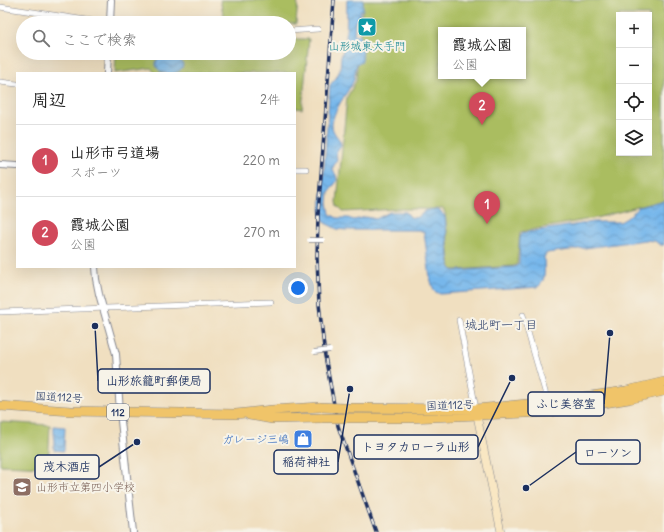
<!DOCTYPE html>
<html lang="ja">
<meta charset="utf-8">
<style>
body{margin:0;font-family:Delius,"Klee One",sans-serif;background:#f6f6f6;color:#222}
.controls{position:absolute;right:12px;top:12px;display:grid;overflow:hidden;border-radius:0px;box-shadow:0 4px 16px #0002}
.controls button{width:36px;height:36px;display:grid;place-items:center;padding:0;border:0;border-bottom:1px solid #e0e0e0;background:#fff;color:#222;font:20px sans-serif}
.you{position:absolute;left:298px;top:288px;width:14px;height:14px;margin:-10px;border:3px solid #fff;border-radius:50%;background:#1a73e8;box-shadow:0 0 0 6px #1a73e833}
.badge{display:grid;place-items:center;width:26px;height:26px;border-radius:50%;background:#d1495b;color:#fff;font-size:13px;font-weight:700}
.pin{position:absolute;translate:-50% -33px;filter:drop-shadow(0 1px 2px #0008)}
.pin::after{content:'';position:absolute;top:21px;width:14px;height:12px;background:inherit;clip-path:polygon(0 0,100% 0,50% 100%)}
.popup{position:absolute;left:438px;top:27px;width:88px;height:52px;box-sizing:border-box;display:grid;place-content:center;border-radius:0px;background:#fff;filter:drop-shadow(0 1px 3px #0005);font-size:13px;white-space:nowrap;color:#767676}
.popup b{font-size:15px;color:#222}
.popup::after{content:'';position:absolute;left:50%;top:100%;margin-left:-8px;border:8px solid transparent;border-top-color:#fff}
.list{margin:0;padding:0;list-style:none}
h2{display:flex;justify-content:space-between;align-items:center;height:52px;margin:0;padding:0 16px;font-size:17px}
h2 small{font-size:13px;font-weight:400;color:#767676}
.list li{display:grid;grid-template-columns:26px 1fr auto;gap:12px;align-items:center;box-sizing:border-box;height:72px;padding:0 16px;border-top:1px solid #e0e0e0}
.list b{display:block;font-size:15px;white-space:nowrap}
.list p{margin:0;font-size:13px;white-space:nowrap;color:#767676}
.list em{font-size:13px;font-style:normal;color:#767676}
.icon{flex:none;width:22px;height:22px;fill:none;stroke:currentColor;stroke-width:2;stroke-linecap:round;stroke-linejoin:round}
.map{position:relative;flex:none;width:664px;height:532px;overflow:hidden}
.search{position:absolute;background:#fff;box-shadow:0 4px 16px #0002;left:16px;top:16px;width:280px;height:44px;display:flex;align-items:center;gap:10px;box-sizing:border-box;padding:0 14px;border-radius:22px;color:#767676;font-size:15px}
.panel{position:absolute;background:#fff;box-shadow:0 4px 16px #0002;left:16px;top:72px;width:280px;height:196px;border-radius:0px}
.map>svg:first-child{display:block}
</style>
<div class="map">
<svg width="664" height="532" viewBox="0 0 664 532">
<defs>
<pattern id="water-waves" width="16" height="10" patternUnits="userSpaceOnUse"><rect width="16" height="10" fill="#77b7eb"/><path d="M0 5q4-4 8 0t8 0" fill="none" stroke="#6195c2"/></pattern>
</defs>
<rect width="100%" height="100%" fill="#f7f3e8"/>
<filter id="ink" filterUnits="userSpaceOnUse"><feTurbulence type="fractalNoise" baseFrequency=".025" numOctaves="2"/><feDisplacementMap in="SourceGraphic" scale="8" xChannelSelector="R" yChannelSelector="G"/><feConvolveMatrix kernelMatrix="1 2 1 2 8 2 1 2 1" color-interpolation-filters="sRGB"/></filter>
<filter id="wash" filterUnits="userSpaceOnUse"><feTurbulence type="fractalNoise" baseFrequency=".012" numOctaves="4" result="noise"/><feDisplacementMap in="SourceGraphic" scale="16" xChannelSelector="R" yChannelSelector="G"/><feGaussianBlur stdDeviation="0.9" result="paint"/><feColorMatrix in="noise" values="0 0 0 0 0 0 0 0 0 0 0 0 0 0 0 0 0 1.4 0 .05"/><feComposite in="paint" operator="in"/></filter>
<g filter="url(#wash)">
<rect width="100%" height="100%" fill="#f0dfc0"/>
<!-- green -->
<path fill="#aabd61" stroke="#627660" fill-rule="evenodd" d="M 220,0 L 298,0 L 296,24 L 228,22 L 223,13 Z
M 363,0 L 664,0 L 664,200 L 596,218 L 520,232 L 517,264 L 514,266 L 454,270 L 451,268 L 445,213 L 443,209 L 398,209 L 343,212 L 338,207 L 337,202 L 347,97 L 356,81 ZM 619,15 L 649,15 L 649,153 L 619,153 ZM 441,30 L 523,30 L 523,76 L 441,76 Z
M 289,39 L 309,39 L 302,109 L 295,108 L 295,73 L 190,73 L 186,72 L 184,73 L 155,73 L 151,68 L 115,73 L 116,53 L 289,53 Z
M 0,422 L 50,425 L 48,467 L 0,465 Z"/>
<!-- water -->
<path fill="url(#water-waves)" stroke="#4973a4" d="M 347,0 L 363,0 L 363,10 L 360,10 L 360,20 L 355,21 L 354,35 L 360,35 L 360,46 L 363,46 L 362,61 C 352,64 357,74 353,82 C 346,95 333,110 332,125 C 332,134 340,137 341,145 L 336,152 L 337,160 L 332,169 L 336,175 L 337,181 L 329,192 L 328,202 L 330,214 L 337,218 L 348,218 L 354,220 L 366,217 L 376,219 L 390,212 L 406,212 L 410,217 C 418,219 419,216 424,212 C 431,207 442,210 445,217 L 450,268 L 452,270 L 455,271 L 515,267 L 519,264 L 520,238 L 522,233 L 594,222 L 620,222 L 627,218 L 639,207 L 664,200 L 664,245 L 660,245 L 655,241 L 645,240 L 547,253 L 544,257 C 544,268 547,280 538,287 L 440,294 L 434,291 L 430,278 L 424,232 L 419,230 L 346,230 L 337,229 L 325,223 L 321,213 L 330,85 L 336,78 L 340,70 L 341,56 L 346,42 Z
M 165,56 C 173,56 179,56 183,64 L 182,68 C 175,76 160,76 156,65 C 156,59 159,57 165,56 Z
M 54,426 L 65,427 L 64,451 L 54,450 Z"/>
</g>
<g filter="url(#ink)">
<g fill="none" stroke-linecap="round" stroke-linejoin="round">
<!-- minor casing -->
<g stroke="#86878f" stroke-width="6">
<path id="minor" d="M 0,7 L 106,23
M 289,31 L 318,29
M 0,82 L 17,84
M 295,169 L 306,169
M 0,312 L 271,302
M 523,315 L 548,402
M 459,320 L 476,409"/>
</g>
<!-- tertiary casing -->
<g stroke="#86878f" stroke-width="8">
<path id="tertiary" d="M 110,23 L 111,0
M 107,73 L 108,53
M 0,165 L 17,166
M 95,267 L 96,279 L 99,294 L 116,354 L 120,412 L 133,532"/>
</g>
<!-- secondary casing -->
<g stroke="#86878f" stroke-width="8">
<path id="secondary" d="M 476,411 L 501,532"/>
</g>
<!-- trunk casing -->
<g stroke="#86878f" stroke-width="10">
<path id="trunk" d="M 0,406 L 71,411 L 236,414 L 272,410 L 320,407
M 344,408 L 476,409 L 548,402 L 626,391 L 664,382
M 249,415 L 272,419 L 322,418
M 346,418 L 409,418 L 549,412 L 629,399 L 664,391"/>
</g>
<!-- minor -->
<use href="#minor" stroke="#fff" stroke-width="5"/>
<!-- tertiary -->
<use href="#tertiary" stroke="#fff" stroke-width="6"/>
<!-- secondary -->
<use href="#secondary" stroke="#f9e7c3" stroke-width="7"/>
<!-- trunk -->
<use href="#trunk" stroke="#f0c469" stroke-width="9"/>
<!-- rail casing -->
<g stroke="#1b2f5e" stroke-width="3.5">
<path id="rail" d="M 334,0 L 318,215 L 317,258 L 319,304 L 325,356 L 338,426 L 376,532"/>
</g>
<!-- rail -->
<use href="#rail" stroke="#f7f3e8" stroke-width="2" stroke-dasharray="6" stroke-linecap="butt"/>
<!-- pedestrian-bridge casing -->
<g stroke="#86878f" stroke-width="5.5" stroke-linecap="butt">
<path id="pedestrian-bridge" d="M 309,240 L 323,240
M 314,352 L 330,350"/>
</g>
<!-- trunk-bridge casing -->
<g stroke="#86878f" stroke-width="10" stroke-linecap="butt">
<path id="trunk-bridge" d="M 320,407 L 344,408
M 322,418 L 346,418"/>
</g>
<!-- pedestrian-bridge -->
<use href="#pedestrian-bridge" stroke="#fff" stroke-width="4"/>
<!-- trunk-bridge -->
<use href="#trunk-bridge" stroke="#f0c469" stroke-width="9"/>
</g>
</g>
<!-- icons -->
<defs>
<g id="sight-square" transform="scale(1)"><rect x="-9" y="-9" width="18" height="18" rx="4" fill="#0f9aa8" stroke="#f7f3e8"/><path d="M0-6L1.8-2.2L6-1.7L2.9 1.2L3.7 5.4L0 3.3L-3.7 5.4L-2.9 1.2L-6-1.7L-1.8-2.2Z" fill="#fff"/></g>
<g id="shop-square" transform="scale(1)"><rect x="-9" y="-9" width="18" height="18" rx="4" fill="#3f7fe0" stroke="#f7f3e8"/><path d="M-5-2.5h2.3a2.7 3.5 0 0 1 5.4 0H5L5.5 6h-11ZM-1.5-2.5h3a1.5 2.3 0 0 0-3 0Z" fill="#fff"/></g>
<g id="school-square" transform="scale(1)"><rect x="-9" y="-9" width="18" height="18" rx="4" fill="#8d6e63" stroke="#f7f3e8"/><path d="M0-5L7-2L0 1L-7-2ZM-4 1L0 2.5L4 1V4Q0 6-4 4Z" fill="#fff"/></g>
</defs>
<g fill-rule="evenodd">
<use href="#sight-square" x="367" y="27"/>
<use href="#shop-square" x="303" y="439"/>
<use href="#school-square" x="22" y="487"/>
</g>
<g text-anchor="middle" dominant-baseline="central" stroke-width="4" stroke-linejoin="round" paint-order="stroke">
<!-- shield labels -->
<rect fill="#f7f3e8" stroke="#5d6a87" stroke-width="1" x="107" y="404" width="22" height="16" rx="3"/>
<g font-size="10" font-weight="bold" fill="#1b2f5e">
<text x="118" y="412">112</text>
</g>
<!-- culture labels -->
<g font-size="11" fill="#0d838f" stroke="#f7f3e8">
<text x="367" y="46">山形城東大手門</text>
</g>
<!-- street labels -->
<g font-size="11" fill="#1b2f5e" stroke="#f7f3e8">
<text transform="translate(59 397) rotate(3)">国道112号</text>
<text transform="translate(450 405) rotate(-2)">国道112号</text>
</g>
<!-- shop labels -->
<g font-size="11" fill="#366cbe" stroke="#f7f3e8" text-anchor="end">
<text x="289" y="439">ガレージ三嶋</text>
</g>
<!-- education labels -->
<g font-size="11" fill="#785e54" stroke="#f7f3e8" text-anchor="start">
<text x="36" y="487">山形市立第四小学校</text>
</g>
<!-- neighbourhood labels -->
<g font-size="12" fill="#1b2f5e" stroke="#f7f3e8">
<text x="501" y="324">城北町一丁目</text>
</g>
</g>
<!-- callouts -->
<path fill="none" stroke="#1b2f5e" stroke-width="1.5" d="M95 326L98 381M610 333L604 404M512 378L478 447M526 488L576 452M350 389L338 462M137 442L99 467"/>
<g fill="#1b2f5e" stroke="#f7f3e8" stroke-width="1.5">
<circle cx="95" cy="326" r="4"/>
<circle cx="610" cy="333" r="4"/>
<circle cx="512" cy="378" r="4"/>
<circle cx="526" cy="488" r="4"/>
<circle cx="350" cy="389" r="4"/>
<circle cx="137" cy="442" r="4"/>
</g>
<g fill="#f7f3e8" stroke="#1b2f5e" stroke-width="1.5">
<rect x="98" y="369" width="112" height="24" rx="4"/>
<rect x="528" y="392" width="76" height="24" rx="4"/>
<rect x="354" y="435" width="124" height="24" rx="4"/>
<rect x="576" y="440" width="64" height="24" rx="4"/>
<rect x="274" y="450" width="64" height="24" rx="4"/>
<rect x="35" y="455" width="64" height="24" rx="4"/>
</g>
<g font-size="12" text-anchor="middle" font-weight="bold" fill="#1b2f5e">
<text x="154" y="385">山形旅籠町郵便局</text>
<text x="566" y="408">ふじ美容室</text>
<text x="416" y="451">トヨタカローラ山形</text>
<text x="608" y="457">ローソン</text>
<text x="306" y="466">稲荷神社</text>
<text x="67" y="471">茂木酒店</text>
</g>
</svg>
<div class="controls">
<button>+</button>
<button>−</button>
<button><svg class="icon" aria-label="locate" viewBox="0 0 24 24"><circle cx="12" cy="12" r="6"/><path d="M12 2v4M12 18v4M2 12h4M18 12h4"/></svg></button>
<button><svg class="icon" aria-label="layers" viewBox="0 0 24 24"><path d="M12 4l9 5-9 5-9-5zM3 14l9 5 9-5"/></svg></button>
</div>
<div class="you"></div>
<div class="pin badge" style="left:487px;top:224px">1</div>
<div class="pin badge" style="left:482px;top:125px">2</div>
<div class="popup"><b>霞城公園</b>公園</div>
<div class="search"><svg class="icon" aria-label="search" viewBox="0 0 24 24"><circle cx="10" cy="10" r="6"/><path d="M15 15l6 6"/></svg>ここで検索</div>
<section class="panel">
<h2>周辺<small>2件</small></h2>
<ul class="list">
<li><span class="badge">1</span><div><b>山形市弓道場</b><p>スポーツ</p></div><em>220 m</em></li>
<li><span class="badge">2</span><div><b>霞城公園</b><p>公園</p></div><em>270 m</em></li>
</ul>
</section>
</div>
